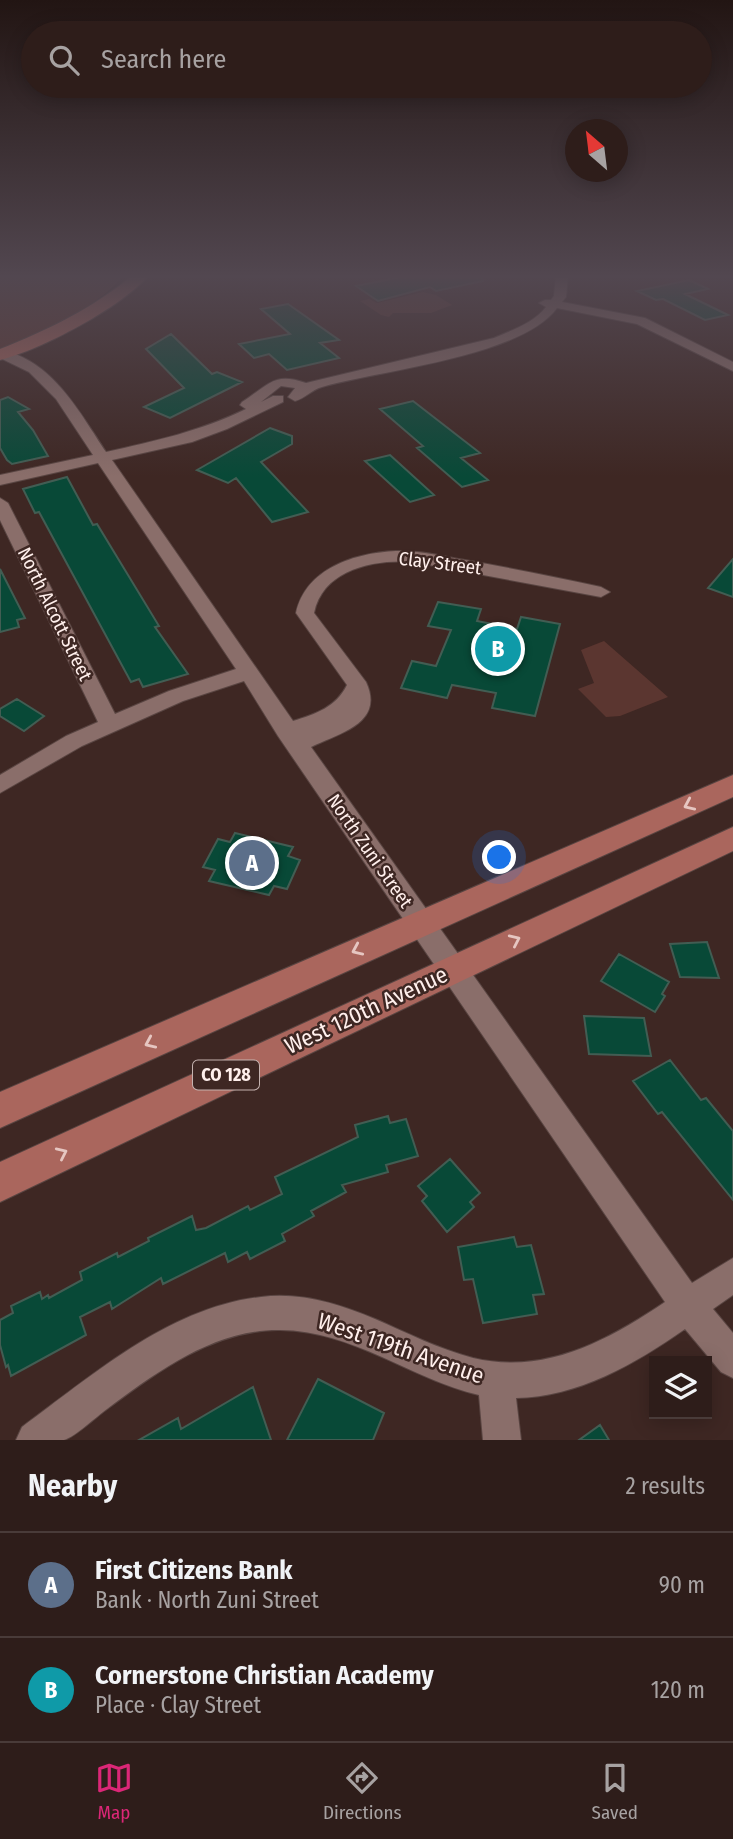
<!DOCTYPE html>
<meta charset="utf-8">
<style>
body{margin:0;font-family:"Fira Sans Condensed",sans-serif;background:#362623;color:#f1f3f6}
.controls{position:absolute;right:21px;bottom:21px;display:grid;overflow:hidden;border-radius:0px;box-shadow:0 4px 18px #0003}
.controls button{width:63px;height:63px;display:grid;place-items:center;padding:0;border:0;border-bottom:2px solid #493b39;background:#2e1d1a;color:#f1f3f6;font:35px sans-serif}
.compass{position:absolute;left:565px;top:119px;width:63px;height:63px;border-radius:50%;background:#2e1d1a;box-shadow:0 4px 18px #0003;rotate:332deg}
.you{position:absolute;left:500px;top:858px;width:24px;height:24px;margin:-18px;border:5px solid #fff;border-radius:50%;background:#1a73e8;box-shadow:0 0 0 10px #1a73e833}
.badge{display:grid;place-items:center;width:46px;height:46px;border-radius:50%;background:#db2777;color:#fff;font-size:23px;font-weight:700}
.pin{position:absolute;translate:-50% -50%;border:4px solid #fff;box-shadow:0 2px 7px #0006}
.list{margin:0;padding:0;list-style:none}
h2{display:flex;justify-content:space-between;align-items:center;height:91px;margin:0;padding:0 28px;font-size:30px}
h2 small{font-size:23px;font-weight:400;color:#a7a2a2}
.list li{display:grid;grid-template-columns:46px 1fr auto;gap:21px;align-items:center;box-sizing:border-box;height:105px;padding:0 28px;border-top:2px solid #493b39}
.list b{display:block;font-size:26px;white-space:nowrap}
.list p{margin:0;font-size:23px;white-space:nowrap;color:#a7a2a2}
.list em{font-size:23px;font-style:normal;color:#a7a2a2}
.icon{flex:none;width:38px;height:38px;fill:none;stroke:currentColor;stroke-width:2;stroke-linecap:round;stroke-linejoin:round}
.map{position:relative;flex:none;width:733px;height:1440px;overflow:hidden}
.search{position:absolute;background:#2e1d1a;box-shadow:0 4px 18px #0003;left:21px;right:21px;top:21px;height:77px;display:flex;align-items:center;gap:18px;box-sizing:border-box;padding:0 24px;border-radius:38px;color:#a7a2a2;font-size:26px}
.sheet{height:301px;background:#2e1d1a}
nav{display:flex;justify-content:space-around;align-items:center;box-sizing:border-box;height:98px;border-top:2px solid #493b39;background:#2e1d1a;font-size:19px;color:#a7a2a2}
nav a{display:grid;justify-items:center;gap:4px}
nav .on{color:#db2777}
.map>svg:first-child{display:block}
</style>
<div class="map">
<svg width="733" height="1440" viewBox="0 0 733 1440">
<rect width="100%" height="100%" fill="#3e2723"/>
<!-- green -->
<path fill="#5b3630" d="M 0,275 L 124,275 C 99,307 37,335 0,349 Z
M 423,292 L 436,295 L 452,305 L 431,313 L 393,313 L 389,317 L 381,315 L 360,301 L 369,299 L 377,303 Z
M 604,641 L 668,697 L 620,716 L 606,717 L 578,689 L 594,683 L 581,650 Z"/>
<!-- building -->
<path fill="#084937" stroke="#425d53" stroke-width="2" d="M 411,275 L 482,275 L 483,281 L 436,291 L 430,287 L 378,301 L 356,286 Z
M 689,280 L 708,289 L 685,294 L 728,315 L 705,320 L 663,299 L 656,300 L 637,291 Z
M 288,304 L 339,340 L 320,343 L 339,358 L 287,370 L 269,354 L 254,358 L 239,344 L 290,334 L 261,309 Z
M 171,334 L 212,374 L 217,372 L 242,382 L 170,418 L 144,407 L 184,388 L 146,349 Z
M 8,397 L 29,409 L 18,412 L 33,430 L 48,456 L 12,464 L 7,460 L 0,448 L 0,400 Z
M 413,401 L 480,453 L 461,458 L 488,480 L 462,487 L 417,448 L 423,446 L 380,409 Z
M 270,428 L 292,436 L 292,444 L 261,462 L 308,512 L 272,522 L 236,478 L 228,483 L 197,470 Z
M 390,455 L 434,495 L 410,502 L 365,461 Z
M 67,477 L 93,525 L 97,524 L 159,626 L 155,627 L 188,674 L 143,687 L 139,679 L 131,682 L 39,512 L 35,513 L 23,489 Z
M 733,559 L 733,597 L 708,588 Z
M 0,569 L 25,618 L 17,620 L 19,627 L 0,632 Z
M 438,602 L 481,609 L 477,621 L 517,629 L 521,617 L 560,624 L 535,716 L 492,708 L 496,693 L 452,685 L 447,698 L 401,688 L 412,661 L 436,666 L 451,630 L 428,626 Z
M 17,699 L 44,716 L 24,731 L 0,716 L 0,709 Z
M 235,833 L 293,847 L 288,856 L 300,860 L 287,889 L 274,886 L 269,895 L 209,881 L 215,870 L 203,867 L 218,839 L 230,842 Z
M 707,942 L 719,978 L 680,977 L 670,944 Z
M 619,954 L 669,982 L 662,994 L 665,996 L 655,1012 L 601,981 Z
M 584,1016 L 644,1018 L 651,1056 L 589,1054 Z
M 670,1060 L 701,1100 L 706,1098 L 733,1131 L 733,1200 L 662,1112 L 658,1114 L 633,1081 Z
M 388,1116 L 390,1123 L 406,1119 L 418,1156 L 386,1165 L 388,1172 L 342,1185 L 346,1192 L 311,1211 L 314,1216 L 282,1234 L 285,1241 L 250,1259 L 247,1252 L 228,1262 L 225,1253 L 163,1284 L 161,1278 L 112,1309 L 110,1302 L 80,1317 L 86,1335 L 11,1376 L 8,1365 L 6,1367 L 0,1345 L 0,1320 L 13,1313 L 11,1306 L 40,1292 L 42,1299 L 48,1295 L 49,1298 L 82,1280 L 80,1272 L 117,1253 L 118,1257 L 149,1241 L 148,1238 L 192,1216 L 196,1230 L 206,1228 L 248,1206 L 250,1210 L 282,1194 L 275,1177 L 358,1137 L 355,1125 Z
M 450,1159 L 480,1193 L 470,1202 L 474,1207 L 447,1232 L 422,1201 L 427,1196 L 418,1186 Z
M 514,1237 L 517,1247 L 531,1245 L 544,1294 L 533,1295 L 537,1314 L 483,1323 L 473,1279 L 464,1280 L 458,1247 Z
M 318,1379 L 384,1413 L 373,1440 L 287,1440 Z
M 253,1387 L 271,1440 L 139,1440 L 178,1418 L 181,1429 Z
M 600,1425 L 609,1440 L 579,1440 Z"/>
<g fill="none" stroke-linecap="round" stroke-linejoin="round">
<!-- minor casing -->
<g stroke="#594542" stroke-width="2">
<path id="minor" d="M 556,275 L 568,275 L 566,297 L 562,302 L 645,318 L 733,362 L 733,371 L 637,324 L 557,308 C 521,357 381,370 322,387 C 311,390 306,398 295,401 L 288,397 L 295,388 L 281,386 L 261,402 L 273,396 L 283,396 L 283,402 L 227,429 L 192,442 L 112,460 L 293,721 C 316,714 336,707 347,685 L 296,613 C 306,568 355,553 396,551 C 419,550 442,556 465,560 C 510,568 556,577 601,587 L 610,592 L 601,597 L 413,562 C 375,559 323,569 314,613 L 366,682 C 385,723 340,733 311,747 L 692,1283 L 733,1258 L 733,1295 L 713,1309 L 733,1333 L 733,1378 L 721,1372 L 685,1329 C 635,1364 578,1397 516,1398 L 521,1440 L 483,1440 L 479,1395 C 411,1379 350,1329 278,1330 C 213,1330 157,1372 107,1409 C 97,1416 75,1437 64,1440 C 50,1440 31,1440 16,1440 L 22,1427 C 93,1375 170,1307 261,1297 C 301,1292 339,1304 375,1319 C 407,1333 439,1349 473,1358 C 545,1375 607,1341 665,1302 L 278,736 L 244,681 L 183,701 L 82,746 L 0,793 L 0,775 L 66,736 L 98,722 L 0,520 L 0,498 L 8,503 L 115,714 L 169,691 L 236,669 L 98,463 L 0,485 L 0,475 L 93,455 L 56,399 L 29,372 L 0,358 L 0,350 C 52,359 80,413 106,452 C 155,441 201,431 246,409 L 240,405 L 242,402 C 268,386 273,371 306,383 L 494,338 C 512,330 534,323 546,307 L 539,303 L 545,300 L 551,300 L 554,296 Z"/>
</g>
<!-- major casing -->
<g stroke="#594542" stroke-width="2">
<path id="major" d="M 133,275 L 149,275 C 122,307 41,350 0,360 L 0,349 C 48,330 93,308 133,275 Z
M 733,775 L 733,797 L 0,1128 L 0,1092 Z
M 733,827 L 733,851 L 0,1202 L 0,1162 Z"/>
</g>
<!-- minor -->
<use href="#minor" fill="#8a6e6a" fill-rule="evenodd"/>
<!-- major -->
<use href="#major" fill="#aa665d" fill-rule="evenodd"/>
</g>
<!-- one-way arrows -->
<defs><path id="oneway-chevron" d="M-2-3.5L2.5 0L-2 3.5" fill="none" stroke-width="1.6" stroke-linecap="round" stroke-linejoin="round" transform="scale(1.75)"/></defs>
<g stroke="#e6c6c1">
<use href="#oneway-chevron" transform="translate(689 805) rotate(156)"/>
<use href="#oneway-chevron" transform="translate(515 940) rotate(-25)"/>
<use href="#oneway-chevron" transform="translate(357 950) rotate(156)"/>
<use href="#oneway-chevron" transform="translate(150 1043) rotate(156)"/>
<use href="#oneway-chevron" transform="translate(62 1153) rotate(-25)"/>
</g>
<!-- sky -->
<linearGradient id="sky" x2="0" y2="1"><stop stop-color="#221513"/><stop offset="0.58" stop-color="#524750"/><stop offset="1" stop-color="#524750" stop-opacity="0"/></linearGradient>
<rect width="733" height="477" fill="url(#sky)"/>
<g text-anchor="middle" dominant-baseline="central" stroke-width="5" stroke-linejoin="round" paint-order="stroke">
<!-- shield labels -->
<rect fill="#3e2723" stroke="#c5b3b0" stroke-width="2" x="193" y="1060.5" width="66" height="29" rx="5"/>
<g font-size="18" font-weight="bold" fill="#ffefec">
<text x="226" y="1075">CO 128</text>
</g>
<!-- street labels -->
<g font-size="19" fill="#ffefec" stroke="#3e2723">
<text transform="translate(440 563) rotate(7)">Clay Street</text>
<text transform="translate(55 614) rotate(64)">North Alcott Street</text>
<text transform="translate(370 851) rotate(55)">North Zuni Street</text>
</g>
<!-- near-street labels -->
<g font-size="23" fill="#ffefec" stroke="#3e2723">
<text transform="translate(366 1010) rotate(-25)">West 120th Avenue</text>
<text transform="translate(401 1348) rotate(19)">West 119th Avenue</text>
</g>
</g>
</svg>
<div class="controls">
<button><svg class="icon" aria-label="layers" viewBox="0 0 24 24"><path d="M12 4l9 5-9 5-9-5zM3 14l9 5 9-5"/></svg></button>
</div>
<svg class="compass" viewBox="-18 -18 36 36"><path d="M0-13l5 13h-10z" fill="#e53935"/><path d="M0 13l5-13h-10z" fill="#a7a2a2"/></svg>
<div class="you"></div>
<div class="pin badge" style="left:252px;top:863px;background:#5c6f8a">A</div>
<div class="pin badge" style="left:498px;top:649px;background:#0f9aa8">B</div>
<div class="search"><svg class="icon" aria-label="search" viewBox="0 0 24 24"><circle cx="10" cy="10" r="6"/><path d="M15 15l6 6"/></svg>Search here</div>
</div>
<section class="sheet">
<h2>Nearby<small>2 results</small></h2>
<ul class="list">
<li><span class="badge" style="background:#5c6f8a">A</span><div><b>First Citizens Bank</b><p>Bank · North Zuni Street</p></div><em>90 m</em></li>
<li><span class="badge" style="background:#0f9aa8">B</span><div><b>Cornerstone Christian Academy</b><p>Place · Clay Street</p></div><em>120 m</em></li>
</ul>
</section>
<nav>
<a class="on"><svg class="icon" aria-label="map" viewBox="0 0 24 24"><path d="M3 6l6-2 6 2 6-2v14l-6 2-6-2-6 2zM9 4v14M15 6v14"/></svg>Map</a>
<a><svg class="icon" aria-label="directions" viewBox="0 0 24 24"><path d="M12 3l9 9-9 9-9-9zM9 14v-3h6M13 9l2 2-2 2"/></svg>Directions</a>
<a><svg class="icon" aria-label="saved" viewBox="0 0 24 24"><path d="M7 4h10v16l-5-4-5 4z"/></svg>Saved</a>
</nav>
